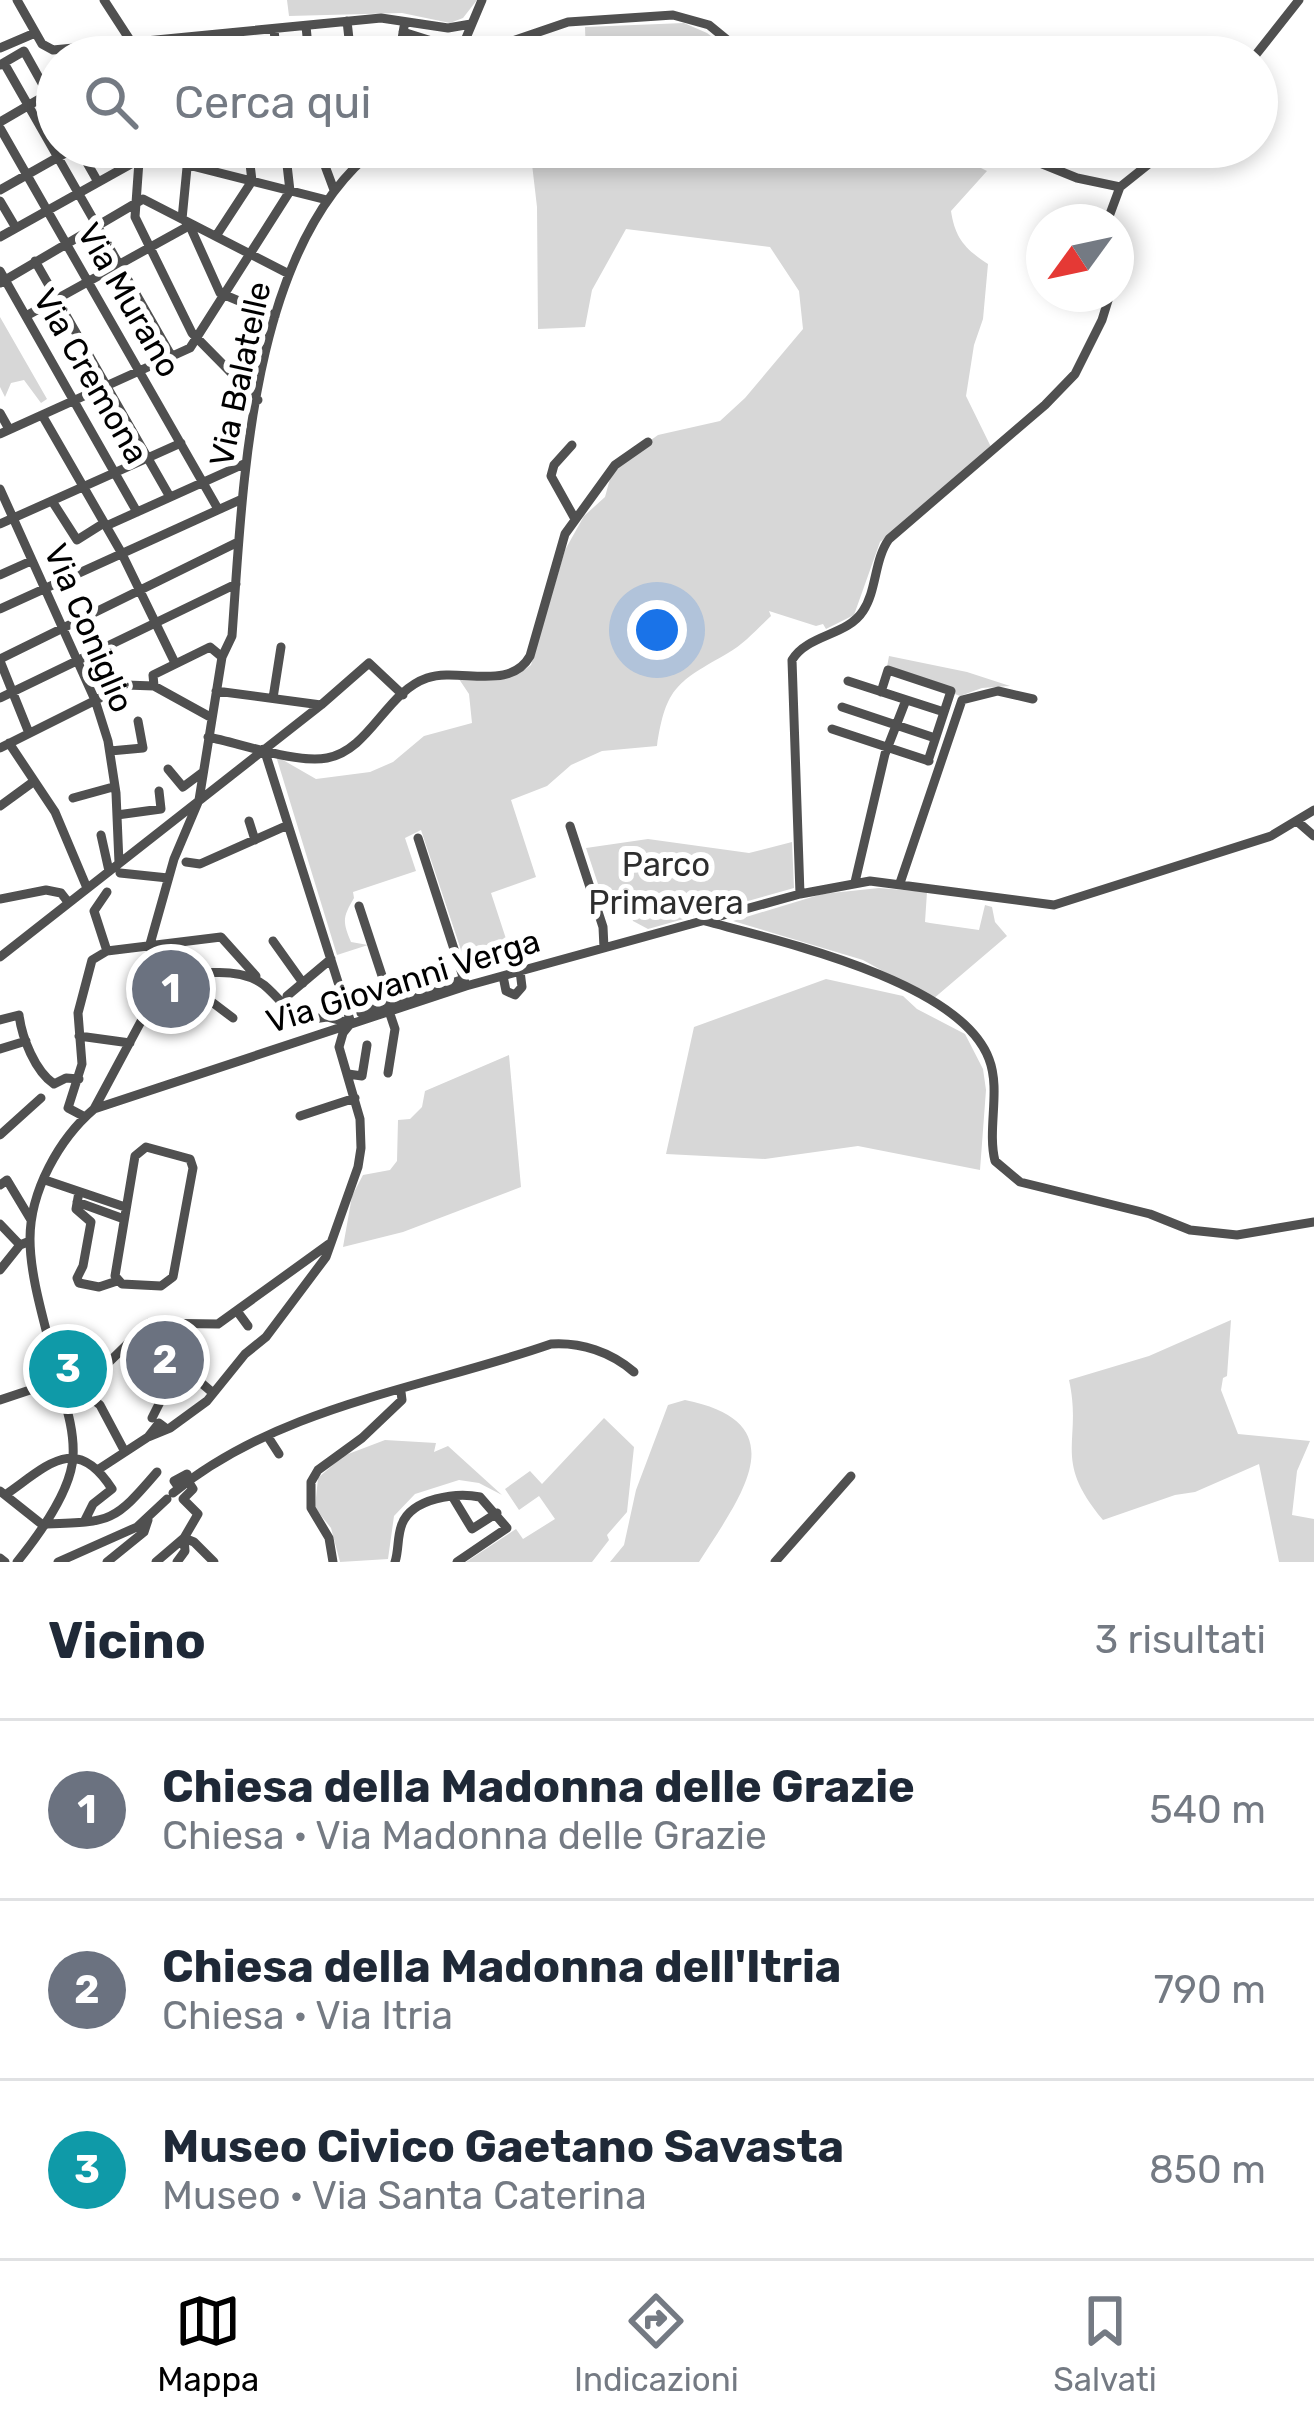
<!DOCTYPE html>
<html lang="it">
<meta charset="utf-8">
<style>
body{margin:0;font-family:Rubik,sans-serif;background:#f6f6f7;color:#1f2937}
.compass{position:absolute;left:1026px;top:204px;width:108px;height:108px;border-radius:50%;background:#fff;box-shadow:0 6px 18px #0003;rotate:237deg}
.you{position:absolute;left:657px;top:630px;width:42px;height:42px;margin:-30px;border:9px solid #fff;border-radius:50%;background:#1a73e8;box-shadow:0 0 0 18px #1a73e833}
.badge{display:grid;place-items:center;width:78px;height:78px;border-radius:50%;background:#000;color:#fff;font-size:39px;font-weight:700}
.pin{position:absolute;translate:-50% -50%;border:6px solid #fff;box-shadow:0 3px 12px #0006}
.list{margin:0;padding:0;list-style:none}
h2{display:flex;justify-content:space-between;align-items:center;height:156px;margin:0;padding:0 48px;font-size:51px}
h2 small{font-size:39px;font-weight:400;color:#747a83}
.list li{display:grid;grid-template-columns:78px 1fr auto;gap:36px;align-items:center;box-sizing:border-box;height:180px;padding:0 48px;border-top:3px solid #e0e1e3}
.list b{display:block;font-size:45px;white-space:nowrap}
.list p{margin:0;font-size:39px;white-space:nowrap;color:#747a83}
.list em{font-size:39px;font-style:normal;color:#747a83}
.icon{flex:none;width:66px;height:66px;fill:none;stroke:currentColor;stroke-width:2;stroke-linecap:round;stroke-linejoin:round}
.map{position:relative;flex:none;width:1314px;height:1562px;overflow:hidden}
.search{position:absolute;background:#fff;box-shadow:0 6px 18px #0003;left:36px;right:36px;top:36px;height:132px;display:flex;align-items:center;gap:30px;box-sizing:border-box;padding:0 42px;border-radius:66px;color:#747a83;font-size:45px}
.sheet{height:696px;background:#fff}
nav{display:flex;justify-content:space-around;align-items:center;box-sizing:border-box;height:168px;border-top:3px solid #e0e1e3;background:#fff;font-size:33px;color:#747a83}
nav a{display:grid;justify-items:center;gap:6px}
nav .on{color:#000}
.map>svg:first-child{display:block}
</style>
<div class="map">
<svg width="1314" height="1562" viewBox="0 0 1314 1562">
<rect width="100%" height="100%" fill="#fff"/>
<!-- green -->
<path fill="#d7d7d7" d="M 287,0 L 477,0 L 463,18 L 450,23 L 402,13 L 289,16 Z
M 684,23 L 707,33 L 739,57 L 586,57 L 585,27 Z
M 530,147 L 939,147 L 987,171 L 951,211 C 955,238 965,249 988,264 L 983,319 L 974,345 L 966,396 L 991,447 L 880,542 L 854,615 L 826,629 L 823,624 L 816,626 L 769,611 L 771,616 C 758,628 744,644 728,653 C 678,682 666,686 657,746 L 602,751 L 571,765 L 547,786 L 511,800 L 536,877 L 491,893 L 512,957 L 468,971 L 421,830 L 405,838 L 416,871 L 353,892 L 354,898 C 343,917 342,921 351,942 L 368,945 L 337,955 L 276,756 L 316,779 L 370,772 L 393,762 L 424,736 L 472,723 L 469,694 L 459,679 C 487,680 508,682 531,665 L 565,550 L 584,516 L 605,497 L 611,475 L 624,459 L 658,435 L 720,421 L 745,398 L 803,329 L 799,291 L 770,247 L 626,229 L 592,290 L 585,327 L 538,329 L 537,207 Z
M 0,317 L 47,399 L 41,403 L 24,380 L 11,383 L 5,397 L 0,387 Z
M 889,656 L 967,672 L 1010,686 L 982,688 L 960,696 L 887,667 Z
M 648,839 L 749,853 L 792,842 L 794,888 L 648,929 L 633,921 L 626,899 L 605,905 L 586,848 Z
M 879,888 L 927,892 L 925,922 L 930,923 L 979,930 L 985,905 L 992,907 L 995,922 L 1007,936 L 933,999 L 863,960 L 733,921 L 822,894 Z
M 826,979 L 903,996 L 917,1009 L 965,1034 L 983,1069 L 986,1090 L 980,1170 L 858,1146 L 765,1159 L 666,1154 L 694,1027 Z
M 509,1055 L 521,1187 L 403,1232 L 343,1247 L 352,1196 L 363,1175 L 390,1170 L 397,1161 L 398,1120 L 410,1119 L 422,1107 L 425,1091 Z
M 1231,1320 L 1227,1376 L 1223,1378 L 1221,1390 L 1238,1434 L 1310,1441 L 1297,1471 L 1292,1515 L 1314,1519 L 1314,1562 L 1279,1562 L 1259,1464 L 1195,1492 L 1175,1495 L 1103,1520 C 1051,1458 1083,1443 1069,1380 L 1149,1356 Z
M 685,1400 C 801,1423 738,1500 699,1562 L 610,1562 L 624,1545 L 636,1490 L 668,1405 Z
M 604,1418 L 634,1447 L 627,1512 L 607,1535 L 609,1540 L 592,1562 L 466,1562 L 516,1529 L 523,1539 L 555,1519 L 539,1496 L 519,1510 L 505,1489 L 530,1471 L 542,1484 Z
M 385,1440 L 436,1443 L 434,1452 L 448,1446 L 502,1495 L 479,1483 L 459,1480 L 415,1494 L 394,1516 L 388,1559 L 340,1562 L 331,1528 L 315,1508 L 318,1478 L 343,1456 Z"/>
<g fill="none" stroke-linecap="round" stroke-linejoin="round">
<!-- minor -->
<path stroke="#505050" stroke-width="9" d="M 17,0 L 42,44 L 53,50 L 381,18 L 448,28 L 471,24
M 104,0 L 141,57
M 347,21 L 351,57
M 306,26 L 309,57
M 274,30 L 277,57
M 403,32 L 438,43 L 438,57
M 236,34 L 238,57
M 0,48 L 35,33
M 199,57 L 201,36
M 399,57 L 404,27
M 458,57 L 482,0
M 466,57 L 568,22 L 673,15 L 709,25 L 748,57
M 1254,57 L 1299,0
M 4,63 L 172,357
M 0,65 L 24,51 L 57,110
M 0,122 L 48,94
M 0,128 L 218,509
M 78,147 L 98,182
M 139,147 L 189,150
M 140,147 L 135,217 L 192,333 L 258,400
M 318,147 L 334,190
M 346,147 L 358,162
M 1000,147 L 1077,178 L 1120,187
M 188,165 L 327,200
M 0,190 L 76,147
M 0,201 L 16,228
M 182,219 L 189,147
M 1107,222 L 1120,187 L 1170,147
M 216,236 L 252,181 L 248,147
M 0,237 L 138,160
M 35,261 L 170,497
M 0,271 L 137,512
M 0,283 L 143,199 L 289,274
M 26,316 L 185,228 L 188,222 L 220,293 L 275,316
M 0,413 L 9,429
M 42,415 L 121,552 L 175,663
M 0,434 L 190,348 L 290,191 L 285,147
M 572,445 L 554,465 L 551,476 L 575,519
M 0,489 L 95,700 L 108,741 L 116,793 L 119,863
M 52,501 L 77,540 L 104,523
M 0,524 L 181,443
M 106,526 L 246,463
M 0,575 L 31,561
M 0,609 L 242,499
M 0,659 L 238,542
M 0,661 L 29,733
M 848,681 L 944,712
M 216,691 L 321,705
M 881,692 L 888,670 L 951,691 L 928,761
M 0,698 L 236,584
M 273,698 L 281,647
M 842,707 L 935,738
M 212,718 L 154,686 L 153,675 L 210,647 L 222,657
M 832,729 L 929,761
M 208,737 C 239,743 297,764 327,758 C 370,750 386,692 427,678 C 459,667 510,692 530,656 L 565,534 L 615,465 L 648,442
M 9,743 L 55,812 L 87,888
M 0,748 L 126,685 L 154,686
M 264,749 L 351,1023
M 110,751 L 143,748 L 138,721
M 168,769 L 183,787 L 203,772
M 73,798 L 113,787
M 0,806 L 33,782
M 117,815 L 161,809 L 159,791
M 249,821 L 255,840
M 1298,822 L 1314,836
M 570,826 L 603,927 L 604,948
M 101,835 L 109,871
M 418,838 L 466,986
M 186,862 L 200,864 L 288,825
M 120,873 L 168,878
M 855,882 L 885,754 L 906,700
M 900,883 L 962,700 L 998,691 L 1033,699
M 800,894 L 792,660 C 808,634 847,636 863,611 C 877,590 874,560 889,539 L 1045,405 L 1075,374 L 1102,320 L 1110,294
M 0,899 L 46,890 L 61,893 L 68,902
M 359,906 L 391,1003
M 705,921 C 779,941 960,981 989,1059 C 1001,1090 987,1129 995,1161 L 1020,1182 L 1150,1214 L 1190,1230 L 1237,1235 L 1314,1222
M 273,941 L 303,983
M 107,951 L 221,937 L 256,976
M 0,957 L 321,705 L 369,663 L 403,695
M 503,976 L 506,991 L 515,995 L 522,987 L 520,971
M 179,977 L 233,1018
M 156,982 C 187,975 236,963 264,985 C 276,995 287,1009 299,1021 L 327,1017 L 346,1022
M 287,996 L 331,959
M 361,1013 L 464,979
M 0,1020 L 19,1015 C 22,1038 35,1071 54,1084 L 66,1078 L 79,1079
M 79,1036 L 130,1043
M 0,1049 L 26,1041
M 388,1073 L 395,1029 L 389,1011
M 348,1074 L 362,1076 L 367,1045
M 94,1109 L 153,999 L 156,982 L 150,944 L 174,859 L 199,800 L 222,657 L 232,636 C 243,487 249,245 378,147
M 300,1116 L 355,1098
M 85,1117 L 68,1108 L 82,1064 L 78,1013 L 92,960 L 107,951 L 94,911 L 107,892
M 0,1135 L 41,1098
M 146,1147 L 190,1159 L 193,1168 L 173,1277 L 161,1286 L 122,1284 L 115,1276 L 135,1156 Z
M 45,1180 L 125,1207
M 0,1185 L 7,1180 L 31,1220
M 79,1192 L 76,1209 L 91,1222 L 83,1266 L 77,1278 L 79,1283 L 99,1287 L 117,1281
M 77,1202 L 124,1219
M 0,1224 L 20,1245
M 0,1270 L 20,1245 L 30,1241
M 237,1311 L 248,1326
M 50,1340 L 105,1366 L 149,1323 L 218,1324 L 329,1244
M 0,1400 L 66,1378 L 100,1405 L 125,1452
M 72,1406 L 89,1394
M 152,1418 L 166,1390 L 185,1369 L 213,1393
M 148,1437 L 170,1428 L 207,1401 L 245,1354 L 266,1337 L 326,1257 L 358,1167 L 361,1148 L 360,1119 L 339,1047 L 343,1033 L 351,1023
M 268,1437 L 279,1454
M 99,1469 L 148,1437 L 159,1423 L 167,1429
M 179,1488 L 174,1481 L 187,1474
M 0,1491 L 44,1526
M 173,1493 C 279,1406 425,1388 551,1344 C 581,1342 611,1352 634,1372
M 5,1495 C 47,1466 76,1432 112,1489 L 93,1504 L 84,1522
M 452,1496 L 472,1529 L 497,1513
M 46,1524 C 112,1522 114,1522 157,1472
M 0,1558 L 5,1562
M 17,1562 C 38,1536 71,1491 73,1457 C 75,1426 62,1395 55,1366 C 46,1326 30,1279 30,1239 C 30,1191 59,1139 94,1109 L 466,986 L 800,894 L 870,881 L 1054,905 L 1271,836 L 1314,810
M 58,1562 L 137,1527 L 167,1499
M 107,1562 L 144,1532 L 148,1520
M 156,1562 L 184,1538 L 198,1514 L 183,1499 L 193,1489 L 188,1481
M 177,1562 L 185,1551 L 184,1538 L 194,1542 L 214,1562
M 333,1562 L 329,1538 L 311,1508 L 311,1482 L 318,1470 L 362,1438 L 402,1400 L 401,1392
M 395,1562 C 399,1550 397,1536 402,1524 C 412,1498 457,1492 480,1497 L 507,1528 L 457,1562
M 775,1562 L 851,1476"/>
</g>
<g text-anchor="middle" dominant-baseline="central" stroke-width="12" stroke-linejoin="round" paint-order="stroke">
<!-- street labels -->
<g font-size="33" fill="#000" stroke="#fff">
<text transform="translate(129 300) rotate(60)">Via Murano</text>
<text transform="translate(240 374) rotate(-78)">Via Balatelle</text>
<text transform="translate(91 376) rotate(60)">Via Cremona</text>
<text transform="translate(89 628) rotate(67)">Via Coniglio</text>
<text transform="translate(403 981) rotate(-17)">Via Giovanni Verga</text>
</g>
<!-- park labels -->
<g font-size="33" fill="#2e2e2e" stroke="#fff">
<text x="666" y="864">Parco<tspan x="666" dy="38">Primavera</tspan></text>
</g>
</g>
</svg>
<svg class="compass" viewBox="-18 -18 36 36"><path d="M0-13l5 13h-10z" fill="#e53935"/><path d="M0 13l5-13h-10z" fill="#747a83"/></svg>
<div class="you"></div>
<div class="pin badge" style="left:171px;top:989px;background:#6b7280">1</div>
<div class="pin badge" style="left:165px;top:1360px;background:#6b7280">2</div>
<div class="pin badge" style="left:68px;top:1369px;background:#0f9aa8">3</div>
<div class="search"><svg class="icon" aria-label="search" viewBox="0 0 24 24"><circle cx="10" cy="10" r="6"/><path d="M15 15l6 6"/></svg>Cerca qui</div>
</div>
<section class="sheet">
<h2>Vicino<small>3 risultati</small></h2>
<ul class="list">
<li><span class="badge" style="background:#6b7280">1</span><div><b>Chiesa della Madonna delle Grazie</b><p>Chiesa · Via Madonna delle Grazie</p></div><em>540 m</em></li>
<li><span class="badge" style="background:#6b7280">2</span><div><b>Chiesa della Madonna dell'Itria</b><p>Chiesa · Via Itria</p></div><em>790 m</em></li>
<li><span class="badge" style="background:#0f9aa8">3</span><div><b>Museo Civico Gaetano Savasta</b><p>Museo · Via Santa Caterina</p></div><em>850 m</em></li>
</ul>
</section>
<nav>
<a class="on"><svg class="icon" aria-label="map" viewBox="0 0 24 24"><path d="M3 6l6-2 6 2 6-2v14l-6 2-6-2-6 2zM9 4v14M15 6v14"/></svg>Mappa</a>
<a><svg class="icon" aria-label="directions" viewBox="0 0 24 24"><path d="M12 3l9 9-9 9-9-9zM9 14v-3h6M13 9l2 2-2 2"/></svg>Indicazioni</a>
<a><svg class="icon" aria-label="saved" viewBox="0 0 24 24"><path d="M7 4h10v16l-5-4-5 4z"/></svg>Salvati</a>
</nav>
